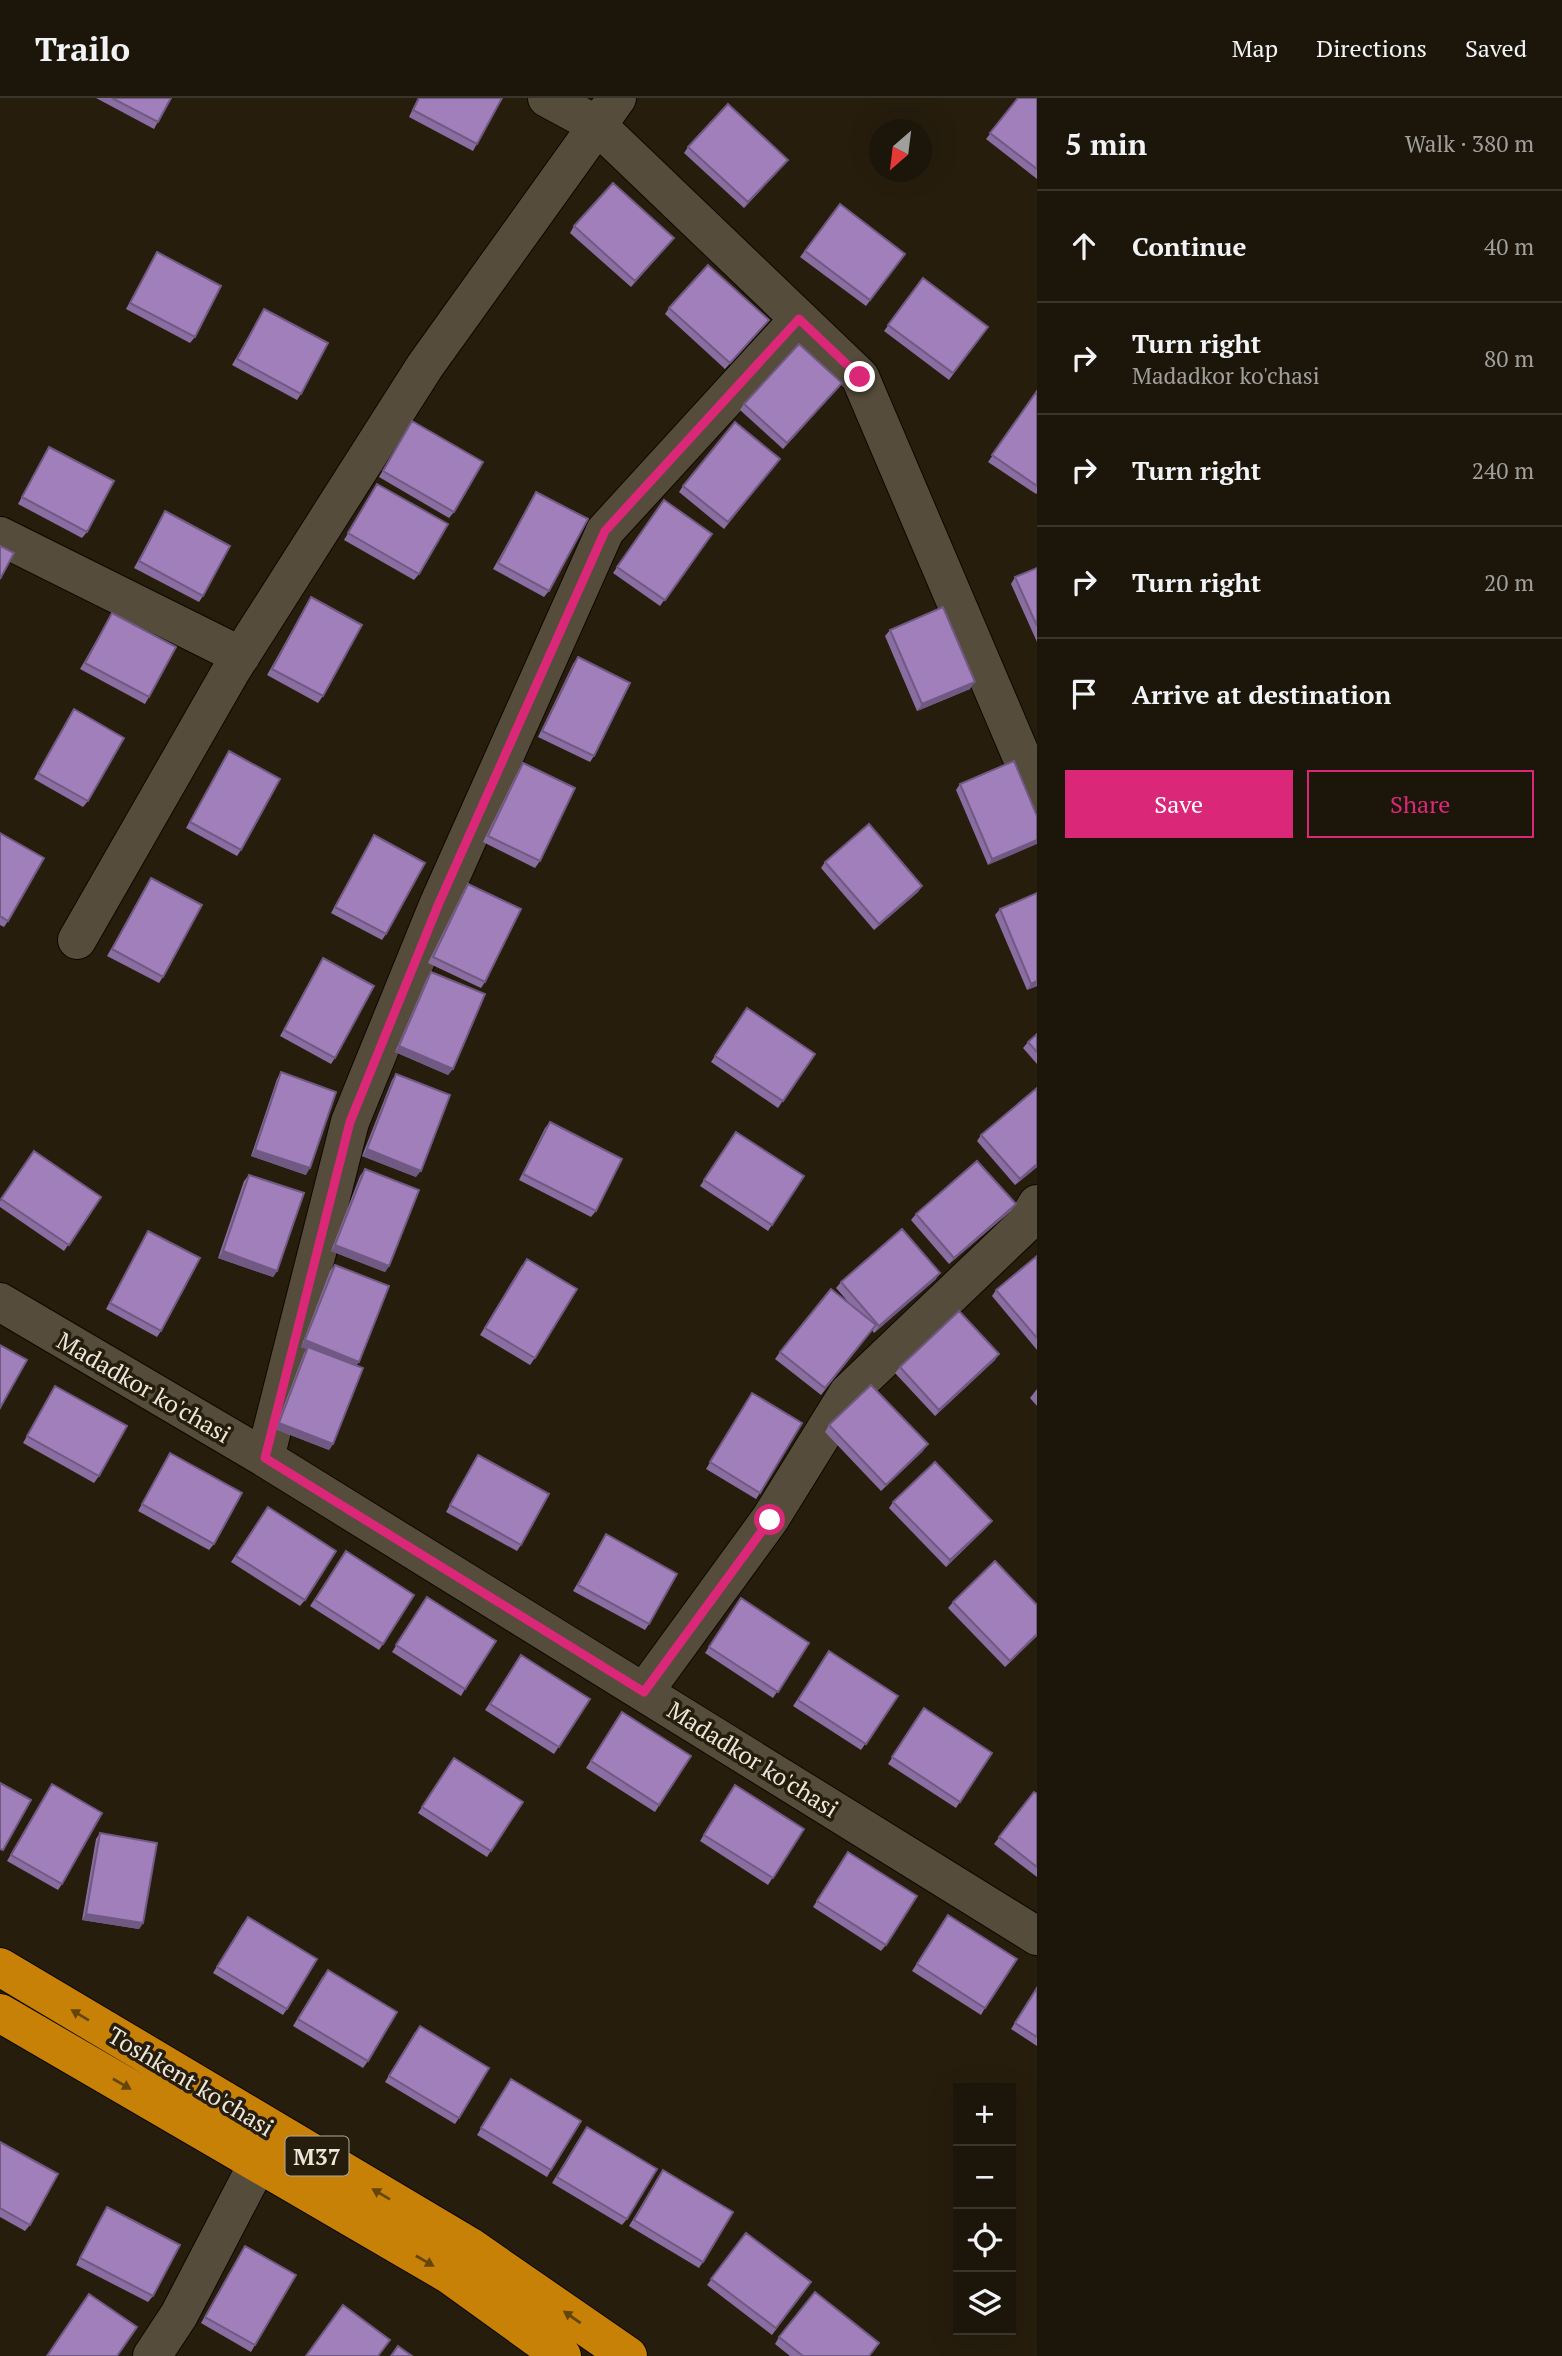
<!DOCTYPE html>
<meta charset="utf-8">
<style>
body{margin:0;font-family:"PT Serif",serif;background:#292318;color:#f1f3f6}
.controls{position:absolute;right:21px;bottom:21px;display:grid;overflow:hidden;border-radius:0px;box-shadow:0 7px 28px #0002}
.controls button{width:63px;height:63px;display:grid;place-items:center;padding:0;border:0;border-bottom:2px solid #3a352b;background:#1c160a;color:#f1f3f6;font:35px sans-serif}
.compass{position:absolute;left:869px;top:21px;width:63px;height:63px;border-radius:50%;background:#1c160a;box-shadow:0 7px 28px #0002;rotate:208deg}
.stop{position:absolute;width:21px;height:21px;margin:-16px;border:5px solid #db2777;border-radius:50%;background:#fff}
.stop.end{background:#db2777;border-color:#fff;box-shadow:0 2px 7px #0008}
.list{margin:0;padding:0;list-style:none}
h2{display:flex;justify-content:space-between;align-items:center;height:91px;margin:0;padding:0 28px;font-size:30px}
h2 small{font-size:23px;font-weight:400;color:#a09f9c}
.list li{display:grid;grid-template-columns:46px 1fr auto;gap:21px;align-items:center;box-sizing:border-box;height:112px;padding:0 28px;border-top:2px solid #3a352b}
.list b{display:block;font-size:26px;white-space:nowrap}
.list p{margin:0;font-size:23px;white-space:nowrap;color:#a09f9c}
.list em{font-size:23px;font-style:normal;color:#a09f9c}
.actions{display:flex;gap:14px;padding:21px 28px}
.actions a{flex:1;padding:16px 0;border:2px solid #db2777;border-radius:0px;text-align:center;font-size:24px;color:#db2777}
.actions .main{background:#db2777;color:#fff}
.icon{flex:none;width:38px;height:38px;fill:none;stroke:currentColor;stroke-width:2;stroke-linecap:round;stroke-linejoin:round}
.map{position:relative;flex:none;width:1037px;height:2258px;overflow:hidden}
header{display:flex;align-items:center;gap:42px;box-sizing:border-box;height:98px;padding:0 35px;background:#1c160a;border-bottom:2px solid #3a352b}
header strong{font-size:33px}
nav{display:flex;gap:38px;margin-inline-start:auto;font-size:24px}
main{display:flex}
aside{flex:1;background:#1c160a}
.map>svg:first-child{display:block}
</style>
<header>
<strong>Trailo</strong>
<nav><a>Map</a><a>Directions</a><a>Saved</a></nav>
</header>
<main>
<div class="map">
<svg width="1037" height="2258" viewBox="0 0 1037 2258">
<rect width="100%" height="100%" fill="#261d0d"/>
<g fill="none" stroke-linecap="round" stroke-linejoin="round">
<!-- minor casing -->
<g stroke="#0f0700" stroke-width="40">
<path id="minor" d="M 547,0 L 597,27 L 860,279 L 1037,695
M 0,438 L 241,558
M 77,842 L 231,573 L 425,268 L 617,0
M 0,1204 L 265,1360 L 1037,1838
M 265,1360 L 350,1024 L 439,805 L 605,433 L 799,221
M 644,1594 L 770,1421 L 848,1295 L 1025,1126 L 1037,1106
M 152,2258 L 179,2217 L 258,2065"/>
</g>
<!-- highway casing -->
<g stroke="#0f0700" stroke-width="40">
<path id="highway" d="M 0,1869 L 469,2148 L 628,2258
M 0,1915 L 450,2177 L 562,2258"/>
</g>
<!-- minor -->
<use href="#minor" stroke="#564c3b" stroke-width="38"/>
<!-- highway -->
<use href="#highway" stroke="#c78106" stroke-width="38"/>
</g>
<!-- wall -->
<path fill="#8a6da1" d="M 96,0 L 171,0 L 154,31 Z
M 418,0 L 502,0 L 473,53 L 409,19 Z
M 1018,0 L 1037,0 L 1037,81 L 986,41 Z
M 688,49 L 788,62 L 783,68 L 744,110 L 684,55 Z
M 840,106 L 905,156 L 866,208 L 800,159 Z
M 574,128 L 674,140 L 631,189 L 570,135 Z
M 157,154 L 195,239 L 190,245 L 126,211 Z
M 923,180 L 988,229 L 949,282 L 884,233 Z
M 669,210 L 764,228 L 725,271 L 665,216 Z
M 264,211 L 301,296 L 297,302 L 232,267 Z
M 837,291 L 783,351 L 740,312 L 744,306 Z
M 1037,293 L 1037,395 L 1036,396 L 988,364 Z
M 412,323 L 454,414 L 449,420 L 379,379 Z
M 49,349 L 87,434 L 82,440 L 18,406 Z
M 780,361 L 724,431 L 679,394 L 683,388 Z
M 377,386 L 419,476 L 414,482 L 344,442 Z
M 536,394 L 549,493 L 544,499 L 493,471 Z
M 165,413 L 203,498 L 199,504 L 134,470 Z
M 712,436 L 660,508 L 613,475 L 617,469 Z
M 1037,470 L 1037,544 L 1011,486 L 1015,479 Z
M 311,499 L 323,598 L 318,605 L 267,577 Z
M 112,515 L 149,599 L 145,606 L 80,571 Z
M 890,532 L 970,591 L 917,613 L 885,538 Z
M 578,559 L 594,658 L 590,664 L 538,639 L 573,566 Z
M 74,611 L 88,703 L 83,709 L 34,681 Z
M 229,653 L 241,752 L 237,758 L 186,730 Z
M 523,665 L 540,763 L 535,770 L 483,744 L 519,671 Z
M 960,686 L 1037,718 L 988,767 L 956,692 Z
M 0,735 L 8,823 L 4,829 L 0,827 Z
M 374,737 L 386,836 L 382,842 L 331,815 Z
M 825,764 L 922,788 L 918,794 L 874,832 L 821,770 Z
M 151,780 L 163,879 L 159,885 L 107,858 Z
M 468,786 L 485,884 L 481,890 L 428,865 L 464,792 Z
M 1037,795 L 1037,888 L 1027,892 L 995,817 L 1000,811 Z
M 323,860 L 335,960 L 331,966 L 280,938 Z
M 431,874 L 453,971 L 448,977 L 395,954 L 427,880 Z
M 747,910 L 815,956 L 778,1010 L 711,964 Z
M 1037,936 L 1037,966 L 1023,950 L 1028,944 Z
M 281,974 L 306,1077 L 251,1058 L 277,981 Z
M 396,976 L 416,1079 L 362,1058 L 392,982 Z
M 550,1024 L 596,1113 L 591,1119 L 519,1082 L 545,1030 Z
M 736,1034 L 804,1078 L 768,1133 L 700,1088 Z
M 981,1037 L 1037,1069 L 1015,1087 L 977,1043 Z
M 34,1053 L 101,1099 L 64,1153 L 0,1109 L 0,1103 Z
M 365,1071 L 389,1168 L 385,1174 L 331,1153 L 360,1078 Z
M 249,1077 L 277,1173 L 273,1179 L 218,1160 L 244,1083 Z
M 1011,1113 L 949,1166 L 911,1122 L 916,1116 Z
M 148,1133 L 161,1233 L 157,1239 L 106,1211 Z
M 1037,1158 L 1037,1252 L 992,1198 L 996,1192 Z
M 335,1167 L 357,1267 L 333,1346 L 329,1352 L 275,1331 L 304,1255 L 307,1251 L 301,1249 L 330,1173 Z
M 522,1167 L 535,1260 L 530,1267 L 480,1237 Z
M 936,1181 L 874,1235 L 872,1232 L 821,1297 L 775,1261 L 780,1254 L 850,1206 L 836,1190 L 841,1184 Z
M 995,1262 L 935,1318 L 895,1275 L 900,1269 Z
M 55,1288 L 99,1378 L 94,1385 L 23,1345 Z
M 1037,1291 L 1037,1308 L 1030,1300 Z
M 748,1302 L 760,1395 L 756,1401 L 706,1371 Z
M 829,1327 L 923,1353 L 881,1393 L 825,1334 Z
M 170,1355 L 214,1446 L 209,1452 L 138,1413 Z
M 478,1357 L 521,1447 L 517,1453 L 446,1414 Z
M 893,1404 L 987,1429 L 946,1469 L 889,1410 Z
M 268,1409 L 305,1502 L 300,1508 L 231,1464 Z
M 606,1436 L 649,1526 L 645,1532 L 573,1493 Z
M 346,1453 L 383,1546 L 379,1552 L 310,1508 Z
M 427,1499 L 465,1591 L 461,1598 L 392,1554 Z
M 741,1500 L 809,1545 L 773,1600 L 705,1555 Z
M 953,1504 L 1037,1507 L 1037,1538 L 1005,1569 L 948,1510 Z
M 829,1553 L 898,1598 L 861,1652 L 793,1608 Z
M 521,1557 L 590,1601 L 554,1656 L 485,1612 Z
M 924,1610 L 992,1655 L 956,1710 L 888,1666 Z
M 622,1614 L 691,1658 L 655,1714 L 586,1670 Z
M 454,1660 L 523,1704 L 487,1759 L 418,1715 Z
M 52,1686 L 62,1786 L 58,1792 L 7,1763 Z
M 735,1687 L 804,1731 L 768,1787 L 700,1743 Z
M 1034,1694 L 1037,1696 L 1037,1779 L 994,1746 Z
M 100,1735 L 143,1825 L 139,1831 L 82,1822 L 96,1741 Z
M 848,1754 L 886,1847 L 881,1853 L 813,1809 Z
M 948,1817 L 985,1910 L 981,1917 L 912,1873 Z
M 243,1825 L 287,1911 L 283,1917 L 213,1875 Z
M 323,1878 L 368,1963 L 363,1970 L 293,1928 Z
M 1037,1889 L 1037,1948 L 1011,1931 Z
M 415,1934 L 459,2020 L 455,2026 L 385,1984 Z
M 507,1987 L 551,2072 L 547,2079 L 477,2037 Z
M 582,2036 L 627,2121 L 622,2127 L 552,2085 Z
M 0,2044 L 30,2127 L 25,2133 L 0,2119 Z
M 659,2078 L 703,2164 L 699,2170 L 629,2128 Z
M 107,2109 L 153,2198 L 148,2204 L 76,2167 L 103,2115 Z
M 746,2135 L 811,2184 L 772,2237 L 707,2187 Z
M 245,2148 L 255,2247 L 251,2254 L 201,2225 Z
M 779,2239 L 869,2258 L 790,2258 L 775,2246 Z"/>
<!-- shaded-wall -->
<path fill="#705983" d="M 788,62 L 783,68 L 744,110 L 748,104 Z
M 674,140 L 669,146 L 631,189 L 635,183 Z
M 842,285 L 837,291 L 783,351 L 787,345 Z
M 975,584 L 970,591 L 917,613 L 922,606 Z
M 1037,742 L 1037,746 L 988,767 L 992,761 Z
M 922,788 L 918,794 L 874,832 L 879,826 Z
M 1037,883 L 1037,888 L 1027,892 L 1031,886 Z
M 399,948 L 453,971 L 448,977 L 395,954 Z
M 367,1051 L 421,1073 L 416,1079 L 362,1058 Z
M 255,1052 L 310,1070 L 306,1077 L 251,1058 Z
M 1037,1066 L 1037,1069 L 1015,1087 L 1020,1081 Z
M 1016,1106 L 1011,1113 L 949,1166 L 954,1160 Z
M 335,1147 L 389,1168 L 385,1174 L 331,1153 Z
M 223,1153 L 277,1173 L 273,1179 L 218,1160 Z
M 940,1175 L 936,1181 L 874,1235 L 879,1228 Z
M 305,1242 L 359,1264 L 355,1270 L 301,1249 Z
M 999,1256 L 995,1262 L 935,1318 L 939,1312 Z
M 279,1325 L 333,1346 L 329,1352 L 275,1331 Z
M 928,1346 L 923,1353 L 881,1393 L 886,1387 Z
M 992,1423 L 987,1429 L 946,1469 L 950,1462 Z
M 1037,1536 L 1037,1538 L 1005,1569 L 1010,1563 Z
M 86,1816 L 143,1825 L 139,1831 L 82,1822 Z"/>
<!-- building -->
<path fill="#a07fbb" stroke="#705983" stroke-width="2" d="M 112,0 L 171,0 L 158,24 Z
M 419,0 L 502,0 L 477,46 L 413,12 Z
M 1018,0 L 1037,0 L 1037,71 L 990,35 Z
M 728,6 L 788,62 L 748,104 L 688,49 Z
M 613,85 L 674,140 L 635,183 L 574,128 Z
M 840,106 L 905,156 L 870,202 L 805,153 Z
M 157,154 L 221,188 L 195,239 L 130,205 Z
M 708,167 L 769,222 L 730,265 L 669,210 Z
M 923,180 L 988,229 L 953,275 L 888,227 Z
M 264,211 L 328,245 L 301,296 L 237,261 Z
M 799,246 L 842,285 L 787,345 L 744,306 Z
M 1037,293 L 1037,388 L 992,357 Z
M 412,323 L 483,364 L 454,414 L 383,373 Z
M 735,324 L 780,361 L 728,424 L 683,388 Z
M 49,349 L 114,383 L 87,434 L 22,399 Z
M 377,386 L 448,426 L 419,476 L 348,435 Z
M 536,394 L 588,421 L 549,493 L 498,465 Z
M 664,402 L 712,436 L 665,502 L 617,469 Z
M 165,413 L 230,448 L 203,498 L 139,463 Z
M 0,448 L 14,455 L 0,481 Z
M 1037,470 L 1037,528 L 1015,479 Z
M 311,499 L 362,527 L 323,598 L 272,571 Z
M 943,509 L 975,584 L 922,606 L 890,532 Z
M 112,515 L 176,549 L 149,599 L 85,565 Z
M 578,559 L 630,585 L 594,658 L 542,633 Z
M 74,611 L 124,640 L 88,703 L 38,675 Z
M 229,653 L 280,681 L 241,752 L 190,724 Z
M 1014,663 L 1037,718 L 1037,742 L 992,761 L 960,686 Z
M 523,665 L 575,690 L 540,763 L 488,738 Z
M 869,726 L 922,788 L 879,826 L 825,764 Z
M 0,735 L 44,760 L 8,823 L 0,818 Z
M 374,737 L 425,765 L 386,836 L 335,809 Z
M 151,780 L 202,807 L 163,879 L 112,851 Z
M 468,786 L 521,811 L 485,884 L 433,859 Z
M 1037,795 L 1037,883 L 1031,886 L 1000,811 Z
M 323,860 L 374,888 L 335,960 L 284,932 Z
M 431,874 L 485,896 L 453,971 L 399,948 Z
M 747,910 L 815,956 L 783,1003 L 715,958 Z
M 1037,936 L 1037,954 L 1028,944 Z
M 281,974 L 336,994 L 310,1070 L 255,1052 Z
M 396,976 L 450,997 L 421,1073 L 367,1051 Z
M 1037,990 L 1037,1066 L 1020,1081 L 981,1037 Z
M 550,1024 L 622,1061 L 596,1113 L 523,1076 Z
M 736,1034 L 804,1078 L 772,1127 L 704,1082 Z
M 34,1053 L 101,1099 L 69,1147 L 1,1101 Z
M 977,1063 L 1016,1106 L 954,1160 L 916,1116 Z
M 365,1071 L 419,1092 L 389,1168 L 335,1147 Z
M 249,1077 L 304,1095 L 277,1173 L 223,1153 Z
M 902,1131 L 940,1175 L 879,1228 L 841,1184 Z
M 148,1133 L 200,1160 L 161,1233 L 110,1205 Z
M 1037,1158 L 1037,1240 L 996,1192 Z
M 527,1161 L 577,1191 L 535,1260 L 485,1230 Z
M 335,1167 L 389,1188 L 359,1264 L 305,1242 Z
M 831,1191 L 876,1227 L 825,1290 L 780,1254 Z
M 959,1213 L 999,1256 L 939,1312 L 900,1269 Z
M 0,1247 L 27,1262 L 0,1310 Z
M 308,1249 L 363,1270 L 333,1346 L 279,1325 Z
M 871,1287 L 928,1346 L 886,1387 L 829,1327 Z
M 55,1288 L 127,1328 L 99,1378 L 27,1338 Z
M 752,1295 L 802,1325 L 760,1395 L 710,1364 Z
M 170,1355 L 242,1395 L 214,1446 L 142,1406 Z
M 478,1357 L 549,1396 L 521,1447 L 450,1407 Z
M 935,1364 L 992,1423 L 950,1462 L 893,1404 Z
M 268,1409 L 336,1453 L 305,1502 L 236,1458 Z
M 606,1436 L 677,1476 L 649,1526 L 578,1487 Z
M 346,1453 L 414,1497 L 383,1546 L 315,1502 Z
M 995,1463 L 1037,1507 L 1037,1536 L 1010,1563 L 953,1504 Z
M 427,1499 L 496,1543 L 465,1591 L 396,1547 Z
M 741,1500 L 809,1545 L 778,1594 L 709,1549 Z
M 829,1553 L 898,1598 L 866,1646 L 798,1602 Z
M 521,1557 L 590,1601 L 559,1649 L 490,1606 Z
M 924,1610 L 992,1655 L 960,1704 L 892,1659 Z
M 622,1614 L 691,1658 L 659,1707 L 591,1663 Z
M 454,1660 L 523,1704 L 491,1753 L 422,1709 Z
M 0,1685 L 31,1702 L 3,1752 L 0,1751 Z
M 52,1686 L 102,1715 L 62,1786 L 11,1757 Z
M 735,1687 L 804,1731 L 773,1780 L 704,1737 Z
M 1034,1694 L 1037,1696 L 1037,1769 L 999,1739 Z
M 100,1735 L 157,1745 L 143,1825 L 86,1816 Z
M 848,1754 L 917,1798 L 886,1847 L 817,1803 Z
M 948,1817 L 1017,1861 L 985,1910 L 917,1866 Z
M 248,1819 L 317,1861 L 287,1911 L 217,1869 Z
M 328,1872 L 397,1914 L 368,1963 L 298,1921 Z
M 1037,1890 L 1037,1939 L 1015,1925 Z
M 420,1928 L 489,1970 L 459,2020 L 389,1978 Z
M 511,1981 L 581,2023 L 551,2072 L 481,2030 Z
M 587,2029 L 657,2071 L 627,2121 L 557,2079 Z
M 0,2044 L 58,2076 L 30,2127 L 0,2110 Z
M 663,2072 L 733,2114 L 703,2164 L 634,2122 Z
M 107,2109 L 180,2147 L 153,2198 L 80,2160 Z
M 746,2135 L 811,2184 L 776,2230 L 711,2181 Z
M 245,2148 L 296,2177 L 255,2247 L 205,2219 Z
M 815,2194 L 879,2245 L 869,2258 L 803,2258 L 779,2239 Z
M 89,2196 L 137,2229 L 117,2258 L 47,2258 Z
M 343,2207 L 390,2242 L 378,2258 L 306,2258 Z
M 398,2248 L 412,2258 L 391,2258 Z"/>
<!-- one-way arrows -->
<defs><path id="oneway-solid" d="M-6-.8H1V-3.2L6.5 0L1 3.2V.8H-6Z" transform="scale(1.75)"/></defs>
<g fill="#66450a">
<use href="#oneway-solid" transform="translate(80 1917) rotate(-149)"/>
<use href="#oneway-solid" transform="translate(122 1986) rotate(30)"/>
<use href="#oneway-solid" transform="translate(381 2096) rotate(-149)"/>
<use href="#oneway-solid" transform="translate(425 2163) rotate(30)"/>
<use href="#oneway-solid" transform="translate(572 2219) rotate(-145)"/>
</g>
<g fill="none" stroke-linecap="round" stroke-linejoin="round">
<!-- route -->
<path stroke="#db2777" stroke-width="9" d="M 770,1422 L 644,1594 L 265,1360 L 350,1024 L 439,805 L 605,433 L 799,221 L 860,279"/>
</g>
<g text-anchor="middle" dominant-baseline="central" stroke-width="7" stroke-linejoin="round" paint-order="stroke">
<!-- shield labels -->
<rect fill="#261d0d" stroke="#b1aa9e" stroke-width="2" x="285.5" y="2038.5" width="63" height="39" rx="5"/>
<g font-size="23" font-weight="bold" fill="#ece6dc">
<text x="317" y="2058">M37</text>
</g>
<!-- street labels -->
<g font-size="24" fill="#ece6dc" stroke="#261d0d">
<text transform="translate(144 1289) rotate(30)">Madadkor ko'chasi</text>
<text transform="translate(753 1661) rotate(32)">Madadkor ko'chasi</text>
<text transform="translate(191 1983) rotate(31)">Toshkent ko'chasi</text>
</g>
</g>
</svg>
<div class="controls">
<button>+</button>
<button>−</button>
<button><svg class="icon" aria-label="locate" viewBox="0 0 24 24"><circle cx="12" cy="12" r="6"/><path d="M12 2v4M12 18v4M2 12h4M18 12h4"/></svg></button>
<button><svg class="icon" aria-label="layers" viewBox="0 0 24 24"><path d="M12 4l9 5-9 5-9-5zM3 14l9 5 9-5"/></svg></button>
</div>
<svg class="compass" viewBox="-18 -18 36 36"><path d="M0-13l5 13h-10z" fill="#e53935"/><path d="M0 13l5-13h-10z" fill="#a09f9c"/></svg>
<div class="stop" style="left:770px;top:1422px"></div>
<div class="stop end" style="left:860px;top:279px"></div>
</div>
<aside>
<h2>5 min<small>Walk · 380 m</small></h2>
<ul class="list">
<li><svg class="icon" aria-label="ahead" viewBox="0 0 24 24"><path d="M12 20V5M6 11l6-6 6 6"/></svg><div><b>Continue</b></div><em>40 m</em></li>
<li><svg class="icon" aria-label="right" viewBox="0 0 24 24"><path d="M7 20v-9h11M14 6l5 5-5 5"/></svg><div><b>Turn right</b><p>Madadkor ko'chasi</p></div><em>80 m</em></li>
<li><svg class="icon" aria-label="right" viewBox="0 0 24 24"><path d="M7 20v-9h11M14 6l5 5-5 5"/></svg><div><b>Turn right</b></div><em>240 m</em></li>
<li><svg class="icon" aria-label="right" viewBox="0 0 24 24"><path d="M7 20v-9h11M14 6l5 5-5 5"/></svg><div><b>Turn right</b></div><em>20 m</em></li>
<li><svg class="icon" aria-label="arrive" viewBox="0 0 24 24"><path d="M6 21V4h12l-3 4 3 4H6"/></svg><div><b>Arrive at destination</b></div></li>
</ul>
<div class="actions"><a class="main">Save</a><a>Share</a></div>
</aside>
</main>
